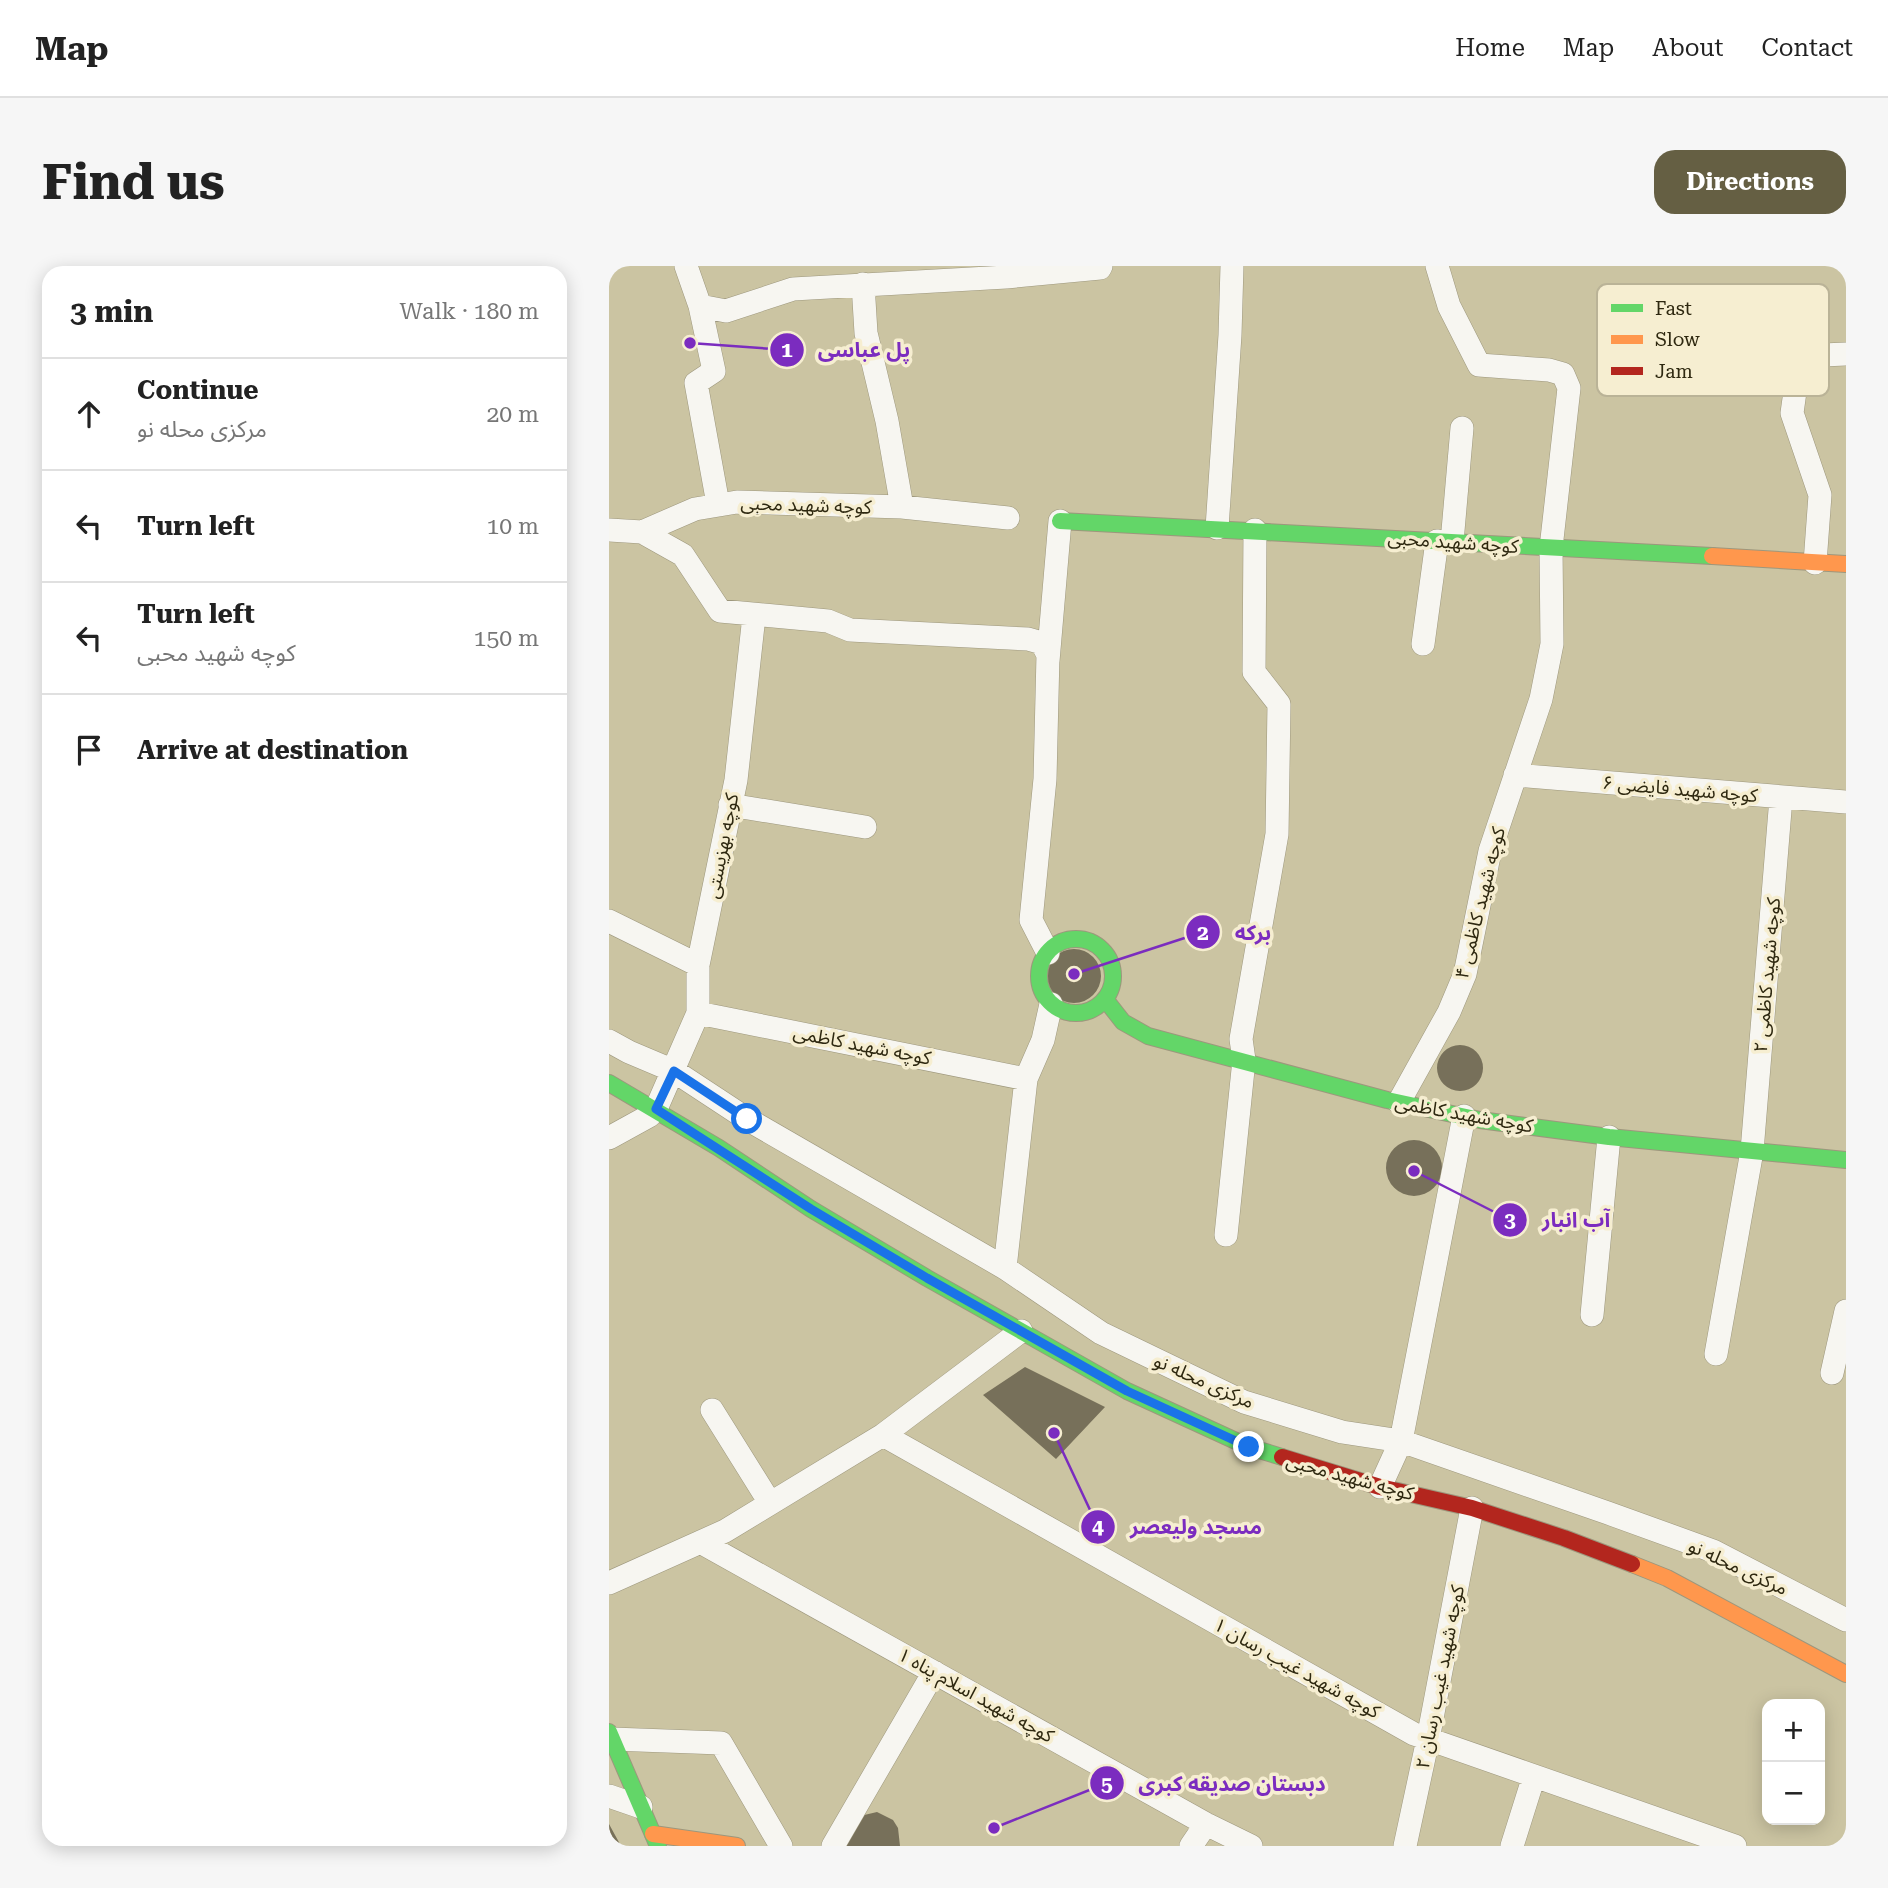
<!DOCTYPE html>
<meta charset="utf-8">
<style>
body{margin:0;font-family:"Roboto Serif","Noto Sans Arabic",serif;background:#f6f6f6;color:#222}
.controls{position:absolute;right:21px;bottom:21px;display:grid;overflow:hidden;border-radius:14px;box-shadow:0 4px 18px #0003}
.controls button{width:63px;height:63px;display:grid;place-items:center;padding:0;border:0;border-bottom:2px solid #e0e0e0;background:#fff;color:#222;font:35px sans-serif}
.stop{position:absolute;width:21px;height:21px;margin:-16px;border:5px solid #1a73e8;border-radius:50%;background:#fff}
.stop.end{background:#1a73e8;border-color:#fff;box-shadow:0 2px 7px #0008}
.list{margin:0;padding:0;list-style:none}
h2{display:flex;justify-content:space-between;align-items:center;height:91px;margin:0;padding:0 28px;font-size:30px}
h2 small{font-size:23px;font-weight:400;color:#767676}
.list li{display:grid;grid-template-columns:46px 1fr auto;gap:21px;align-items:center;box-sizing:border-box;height:112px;padding:0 28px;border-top:2px solid #e0e0e0}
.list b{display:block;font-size:26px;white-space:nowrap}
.list p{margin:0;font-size:23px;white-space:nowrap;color:#767676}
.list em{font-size:23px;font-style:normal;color:#767676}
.icon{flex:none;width:38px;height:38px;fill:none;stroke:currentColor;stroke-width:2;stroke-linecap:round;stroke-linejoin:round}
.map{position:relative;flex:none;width:1237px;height:1580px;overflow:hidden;border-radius:21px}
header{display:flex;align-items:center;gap:42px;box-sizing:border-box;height:98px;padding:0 35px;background:#fff;border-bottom:2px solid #e0e0e0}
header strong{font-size:33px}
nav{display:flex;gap:38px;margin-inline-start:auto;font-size:24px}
.intro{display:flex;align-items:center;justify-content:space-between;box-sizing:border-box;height:168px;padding:0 42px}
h1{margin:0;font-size:49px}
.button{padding:18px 32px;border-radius:21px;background:#655f43;color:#fff;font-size:24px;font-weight:700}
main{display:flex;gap:42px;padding:0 42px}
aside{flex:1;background:#fff;border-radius:21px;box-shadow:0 4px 18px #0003}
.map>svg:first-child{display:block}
</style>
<header>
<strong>Map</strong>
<nav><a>Home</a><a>Map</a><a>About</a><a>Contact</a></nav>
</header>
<div class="intro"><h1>Find us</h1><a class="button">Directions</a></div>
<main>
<aside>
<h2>3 min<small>Walk · 180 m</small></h2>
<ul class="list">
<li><svg class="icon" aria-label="ahead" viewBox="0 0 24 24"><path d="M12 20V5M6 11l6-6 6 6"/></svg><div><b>Continue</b><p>مرکزی محله نو</p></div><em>20 m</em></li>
<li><svg class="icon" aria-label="left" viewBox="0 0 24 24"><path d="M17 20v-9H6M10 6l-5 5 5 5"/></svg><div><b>Turn left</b></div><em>10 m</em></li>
<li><svg class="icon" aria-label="left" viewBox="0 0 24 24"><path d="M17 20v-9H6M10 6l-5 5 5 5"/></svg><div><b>Turn left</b><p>کوچه شهید محبی</p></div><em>150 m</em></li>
<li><svg class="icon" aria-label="arrive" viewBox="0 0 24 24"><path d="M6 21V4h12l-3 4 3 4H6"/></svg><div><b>Arrive at destination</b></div></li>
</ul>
</aside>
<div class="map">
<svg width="1237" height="1580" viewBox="0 0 1237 1580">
<rect width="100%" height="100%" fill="#cbc4a2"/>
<!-- building -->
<path fill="#77705a" d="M438 710a27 27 0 1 1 54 0a27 27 0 1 1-54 0Z
M828 802a23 23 0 1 1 46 0a23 23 0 1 1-46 0Z
M777 902a28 28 0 1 1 56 0a28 28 0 1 1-56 0Z
M 416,1101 L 496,1141 L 447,1193 L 374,1129 Z
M 268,1546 L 284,1554 L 289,1562 L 291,1580 L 237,1580 L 251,1550 Z
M 0,1558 L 12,1580 L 0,1580 Z"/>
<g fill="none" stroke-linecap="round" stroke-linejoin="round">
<!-- street casing -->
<g stroke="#9d977d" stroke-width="24">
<path id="street" d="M 77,0 L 91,40 L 105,105 L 87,117 L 109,238
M 254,18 L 257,67 L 278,155 L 293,241
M 91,40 L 117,45 L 184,23 L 397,11 L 491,2 L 492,0
M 608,262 L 621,69 L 623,0
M 0,264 L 33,266 L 86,243 L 128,236 L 293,241 L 399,252
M 33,266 L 74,289 L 111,345 L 219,355 L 241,364 L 419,373 L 433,377 L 439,389 L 436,513 L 422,654 L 439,687
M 843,276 L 853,162
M 1206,297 L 1211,229 L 1183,147 L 1191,90 L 1237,88
M 814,378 L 828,275
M 439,395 L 451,255
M 906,509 L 1237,536
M 121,539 L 256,561
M 0,655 L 89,699
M 89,747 L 417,813
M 0,775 L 20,786 L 65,805 L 138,853 L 396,1002 L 492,1067 L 635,1136 L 733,1166 L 792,1175 L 999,1247 L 1104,1285 L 1237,1354
M 790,836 L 840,746 L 856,708 L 881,585 L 932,433 L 943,378 L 942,282 L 960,122 L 954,108 L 940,104 L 870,99 L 840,40 L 828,0
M 0,872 L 40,850 L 47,843 L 89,747 L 89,699 L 127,514 L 145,350
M 617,969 L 635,794 L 632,773 L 668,568 L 670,438 L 645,406 L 646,264
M 396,1002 L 417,813 L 434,774 L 442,738
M 983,1049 L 1000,871
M 1107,1088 L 1143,885 L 1172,532
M 1223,1107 L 1237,1045
M 103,1144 L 161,1237
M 274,1169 L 805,1468 L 1126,1580
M 771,1221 L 792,1175 L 855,850
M 93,1277 L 597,1558 L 642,1580
M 0,1317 L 116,1265 L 274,1169 L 412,1065
M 3,1473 L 112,1477 L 172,1580
M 0,1530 L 32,1541
M 224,1580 L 325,1406
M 582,1580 L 597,1558
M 796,1580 L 819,1473 L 863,1242
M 903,1580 L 925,1510"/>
</g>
<!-- fast casing -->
<g stroke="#9d977d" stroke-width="18">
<path id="fast" d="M 451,255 L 1103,290
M430 710a37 37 0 1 1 74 0a37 37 0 1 1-74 0Z
M 496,733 L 514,756 L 539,770 L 778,834 L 871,854 L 1000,871 L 1237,894
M 0,817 L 110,882 L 202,943 L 318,1012 L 518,1125 L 640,1181 L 673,1191
M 0,1466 L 49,1580"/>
</g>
<!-- slow casing -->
<g stroke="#9d977d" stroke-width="18">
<path id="slow" d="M 1103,290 L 1237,298
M 1023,1298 L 1058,1312 L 1237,1408
M 44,1568 L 128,1580"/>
</g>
<!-- jam casing -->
<g stroke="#9d977d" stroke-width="18">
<path id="jam" d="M 673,1191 L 771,1221 L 863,1242 L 955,1272 L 1023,1298"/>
</g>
<!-- street -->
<use href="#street" stroke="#f7f6f1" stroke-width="23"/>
<!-- fast -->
<use href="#fast" stroke="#63d668" stroke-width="16"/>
<!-- slow -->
<use href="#slow" stroke="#ff974d" stroke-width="16"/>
<!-- jam -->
<use href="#jam" stroke="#b3261e" stroke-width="16"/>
</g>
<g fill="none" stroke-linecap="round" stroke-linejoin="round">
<!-- route -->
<path stroke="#1a73e8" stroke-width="9" d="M 138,853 L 65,805 L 47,843 L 202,943 L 318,1012 L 518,1125 L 640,1181"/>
</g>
<g text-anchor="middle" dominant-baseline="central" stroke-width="7" stroke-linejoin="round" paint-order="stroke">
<!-- street labels -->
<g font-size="19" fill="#2e2810" stroke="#f6eed1">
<text transform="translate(197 239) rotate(2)">کوچه شهید محبی</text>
<text transform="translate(844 276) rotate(4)">کوچه شهید محبی</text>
<text transform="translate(1071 523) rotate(5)">کوچه شهید فایضی ۶</text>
<text transform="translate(113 580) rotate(-79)">کوچه بهزیستی</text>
<text transform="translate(871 637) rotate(-76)">کوچه شهید کاظمی ۴</text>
<text transform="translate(1158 709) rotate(-85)">کوچه شهید کاظمی ۲</text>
<text transform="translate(253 779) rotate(11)">کوچه شهید کاظمی</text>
<text transform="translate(855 848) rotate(10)">کوچه شهید کاظمی</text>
<text transform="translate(595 1115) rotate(24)">مرکزی محله نو</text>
<text transform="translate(741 1211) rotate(15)">کوچه شهید محبی</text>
<text transform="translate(1129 1301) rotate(25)">مرکزی محله نو</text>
<text transform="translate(688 1402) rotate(29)">کوچه شهید غیب رسان ۱</text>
<text transform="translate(831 1411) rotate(-79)">کوچه شهید غیب رسان ۲</text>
<text transform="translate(367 1429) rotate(29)">کوچه شهید اسلام پناه ۱</text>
</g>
</g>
<!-- legend -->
<rect x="988" y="18" width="232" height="112" rx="10" fill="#f6eed1" stroke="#bab397" stroke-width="2"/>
<rect x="1002" y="38" width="32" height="8" fill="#63d668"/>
<rect x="1002" y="69" width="32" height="9" fill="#ff974d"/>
<rect x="1002" y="101" width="32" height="8" fill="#b3261e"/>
<g font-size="19" fill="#2e2810">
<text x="1046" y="49">Fast</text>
<text x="1046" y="80">Slow</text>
<text x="1046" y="112">Jam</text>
</g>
<!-- callouts -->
<path fill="none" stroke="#7b2cbf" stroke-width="2.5" d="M81 77L178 84M465 708L594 666M805 905L901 954M445 1167L489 1261M385 1562L498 1517"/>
<g fill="#7b2cbf" stroke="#f6eed1" stroke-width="2.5">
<circle cx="81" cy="77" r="7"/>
<circle cx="465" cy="708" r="7"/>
<circle cx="805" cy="905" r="7"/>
<circle cx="445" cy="1167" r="7"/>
<circle cx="385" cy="1562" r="7"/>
<circle cx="178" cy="84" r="18"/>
<circle cx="594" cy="666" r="18"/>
<circle cx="901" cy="954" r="18"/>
<circle cx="489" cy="1261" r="18"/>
<circle cx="498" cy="1517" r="18"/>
</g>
<g font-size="21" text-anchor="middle" font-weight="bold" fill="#fff">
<text x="178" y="91">1</text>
<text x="594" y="674">2</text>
<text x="901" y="961">3</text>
<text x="489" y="1268">4</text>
<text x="498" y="1525">5</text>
</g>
<g font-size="21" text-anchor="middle" font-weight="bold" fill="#7b2cbf" stroke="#f6eed1" stroke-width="7" stroke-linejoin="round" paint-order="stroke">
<text x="255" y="91">پل عباسی</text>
<text x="644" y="674">برکه</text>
<text x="967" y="961">آب انبار</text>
<text x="587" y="1268">مسجد ولیعصر</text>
<text x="623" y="1525">دبستان صدیقه کبری</text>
</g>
</svg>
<div class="controls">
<button>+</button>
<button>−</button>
</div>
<div class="stop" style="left:138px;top:853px"></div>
<div class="stop end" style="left:640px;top:1181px"></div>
</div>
</main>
